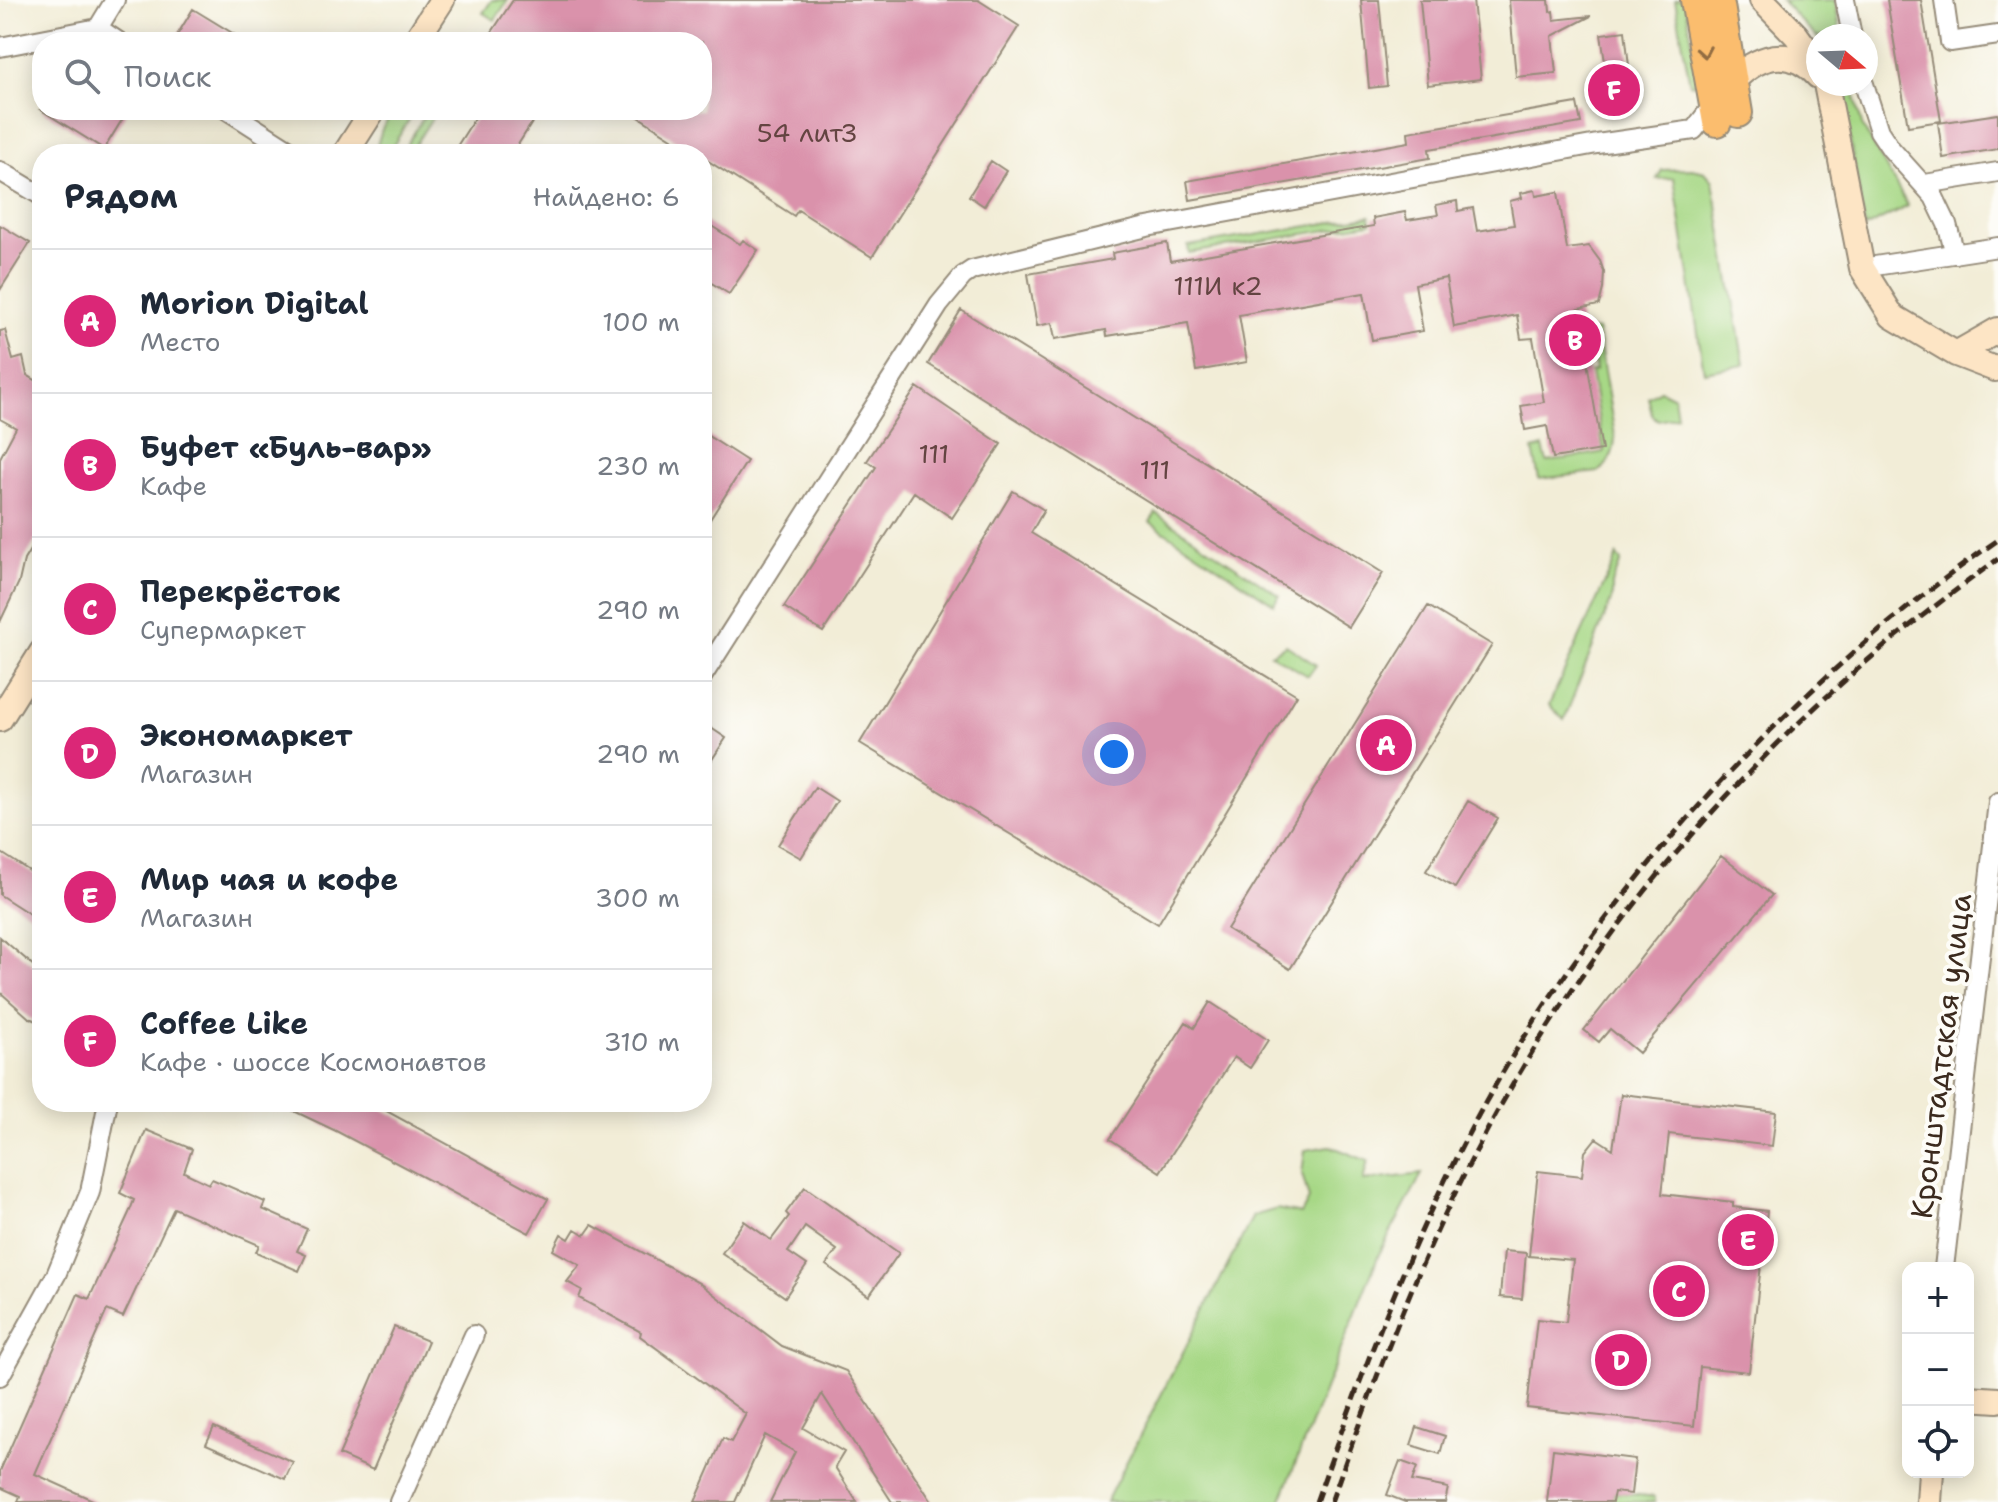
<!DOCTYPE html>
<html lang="ru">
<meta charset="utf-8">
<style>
body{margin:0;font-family:"Shantell Sans",sans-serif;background:#f2f2f3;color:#1f2937}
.controls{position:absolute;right:24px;bottom:24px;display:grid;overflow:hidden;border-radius:16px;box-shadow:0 4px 20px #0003}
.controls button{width:72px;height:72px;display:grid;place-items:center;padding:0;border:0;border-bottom:2px solid #e0e1e3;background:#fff;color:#1f2937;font:40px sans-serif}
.compass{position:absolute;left:1806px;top:24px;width:72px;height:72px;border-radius:50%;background:#fff;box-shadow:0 4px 20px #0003;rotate:109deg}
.you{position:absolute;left:1114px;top:754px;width:28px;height:28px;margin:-20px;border:6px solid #fff;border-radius:50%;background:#1a73e8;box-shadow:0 0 0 12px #1a73e833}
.badge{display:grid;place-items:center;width:52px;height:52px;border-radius:50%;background:#db2777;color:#fff;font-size:26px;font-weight:700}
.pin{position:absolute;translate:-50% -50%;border:4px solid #fff;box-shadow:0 2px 8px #0006}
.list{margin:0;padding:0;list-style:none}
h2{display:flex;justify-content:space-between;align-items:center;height:104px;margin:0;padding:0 32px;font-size:34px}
h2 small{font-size:26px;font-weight:400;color:#747a83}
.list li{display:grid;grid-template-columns:52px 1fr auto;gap:24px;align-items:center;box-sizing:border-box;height:144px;padding:0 32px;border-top:2px solid #e0e1e3}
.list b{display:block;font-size:30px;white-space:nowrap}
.list p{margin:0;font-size:26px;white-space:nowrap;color:#747a83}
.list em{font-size:26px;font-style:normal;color:#747a83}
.icon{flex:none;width:44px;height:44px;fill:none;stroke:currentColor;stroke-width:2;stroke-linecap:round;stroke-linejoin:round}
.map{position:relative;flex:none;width:1998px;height:1502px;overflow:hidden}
.search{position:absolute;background:#fff;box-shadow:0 4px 20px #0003;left:32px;top:32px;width:680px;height:88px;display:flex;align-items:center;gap:20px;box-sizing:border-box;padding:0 28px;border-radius:32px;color:#747a83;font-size:30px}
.panel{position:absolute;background:#fff;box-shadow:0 4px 20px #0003;left:32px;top:144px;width:680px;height:968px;border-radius:32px}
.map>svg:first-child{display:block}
</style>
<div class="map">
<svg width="1998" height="1502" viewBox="0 0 1998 1502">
<rect width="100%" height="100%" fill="#fdfcf7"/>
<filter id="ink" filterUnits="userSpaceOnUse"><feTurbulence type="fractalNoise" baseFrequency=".0125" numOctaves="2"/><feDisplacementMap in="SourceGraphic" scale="16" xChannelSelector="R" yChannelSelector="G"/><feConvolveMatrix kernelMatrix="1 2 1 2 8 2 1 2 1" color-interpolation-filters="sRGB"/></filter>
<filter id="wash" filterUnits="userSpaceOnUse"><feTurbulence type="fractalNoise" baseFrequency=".006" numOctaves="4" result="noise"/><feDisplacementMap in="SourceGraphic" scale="32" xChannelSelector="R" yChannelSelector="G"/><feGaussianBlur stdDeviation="1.8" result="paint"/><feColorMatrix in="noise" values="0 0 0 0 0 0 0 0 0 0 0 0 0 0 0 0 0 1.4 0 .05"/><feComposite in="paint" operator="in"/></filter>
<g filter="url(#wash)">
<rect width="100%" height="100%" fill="#f2edd7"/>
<!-- green -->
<path fill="#a7d886" stroke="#718152" stroke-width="2" d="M 492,0 L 508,0 L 495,20 L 483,13 Z
M 1675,0 L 1685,0 L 1699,83 L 1690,84 Z
M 1781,0 L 1835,0 L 1841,36 L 1818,36 L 1818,39 Z
M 1836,84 L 1852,84 L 1862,125 L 1908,206 L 1865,228 L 1848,128 Z
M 394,110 L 415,110 L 388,154 L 375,152 L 382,129 Z
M 428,110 L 437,110 L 409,154 L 401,154 Z
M 1692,169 L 1705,172 L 1713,181 L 1744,365 L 1704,372 L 1674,178 L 1657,179 L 1662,170 Z
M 1370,216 L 1371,223 L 1189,253 L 1188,246 Z
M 1597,330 L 1615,436 C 1615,450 1610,465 1598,472 L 1539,479 L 1533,450 L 1543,447 L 1547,462 L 1604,452 L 1591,372 L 1596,370 L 1593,356 L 1588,356 L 1584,332 Z
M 1660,390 L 1674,397 L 1677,416 L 1658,420 L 1652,415 L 1648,397 Z
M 1156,513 L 1279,595 L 1274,604 L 1150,522 Z
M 1617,556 L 1621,561 L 1612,584 L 1612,598 L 1564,720 L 1549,705 Z
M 1286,645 L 1316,665 L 1308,676 L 1271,654 Z
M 1330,1146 L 1368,1161 L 1363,1181 L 1422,1174 L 1379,1254 L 1280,1502 L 1106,1502 L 1253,1216 L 1277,1209 L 1301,1214 L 1309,1199 L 1302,1174 L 1305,1150 Z
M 1614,1492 L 1655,1497 L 1655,1502 L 1612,1502 Z"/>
<g id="blocks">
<!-- building -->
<path fill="#da92ab" d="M 513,0 L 978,0 L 1019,26 L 872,257 L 798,210 L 794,216 L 702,157 L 702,154 L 697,154 L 628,110 L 702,110 L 702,42 L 500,42 L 490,35 Z
M 1361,0 L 1379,0 L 1387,86 L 1369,88 Z
M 1420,0 L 1473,0 L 1481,79 L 1428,85 Z
M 1509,0 L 1549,0 L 1550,12 L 1553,11 L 1554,20 L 1591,16 L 1552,36 L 1556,73 L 1516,77 Z
M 1887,0 L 1921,0 L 1941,121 L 1908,126 Z
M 193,9 L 247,42 L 173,42 Z
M 1625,31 L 1629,66 L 1606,69 L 1601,34 Z
M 1577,103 L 1581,123 L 1429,149 L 1430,158 L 1190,200 L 1187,181 L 1409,142 L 1408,132 Z
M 41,110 L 128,110 L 104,149 Z
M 480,110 L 540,110 L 512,154 L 452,154 Z
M 1998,114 L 1998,149 L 1943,158 L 1938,123 Z
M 991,161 L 1006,171 L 984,206 L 969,196 Z
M 1535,190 L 1536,196 L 1558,192 L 1567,249 L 1589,246 L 1600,261 L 1604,272 L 1603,289 L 1599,305 L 1578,309 L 1602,450 L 1553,458 L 1547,426 L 1525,430 L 1521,406 L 1544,402 L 1533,338 L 1521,339 L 1517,315 L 1454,327 L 1446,278 L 1415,284 L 1423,331 L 1372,340 L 1364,293 L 1239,315 L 1247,362 L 1196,371 L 1188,323 L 1107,336 L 1106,330 L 1055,339 L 1052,323 L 1037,326 L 1028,274 L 1113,259 L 1112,253 L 1167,243 L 1170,261 L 1374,226 L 1373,218 L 1405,212 L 1407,220 L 1438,215 L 1436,205 L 1457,201 L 1458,211 L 1473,208 L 1477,231 L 1514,225 L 1510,201 L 1522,198 L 1521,193 Z
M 702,220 L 740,244 L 743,240 L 758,250 L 729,294 L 702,277 Z
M 0,225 L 30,243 L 0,290 Z
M 961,310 L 1383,573 L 1349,627 L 928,364 Z
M 5,330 L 13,360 L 23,357 L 27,375 L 42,384 L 42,530 L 24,560 L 19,582 L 0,622 L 0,458 L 16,428 L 0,419 L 0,331 Z
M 917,387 L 1001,444 L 952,518 L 914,492 L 823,632 L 784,607 L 876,467 L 867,461 Z
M 702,432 L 747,461 L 702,532 Z
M 1013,491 L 1044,510 L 1031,533 L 1297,695 L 1158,924 L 860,743 Z
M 1428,606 L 1492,645 L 1290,969 L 1227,929 Z
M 702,722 L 726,738 L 702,775 Z
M 815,787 L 837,801 L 801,858 L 778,845 Z
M 1468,801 L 1498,818 L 1455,888 L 1426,871 Z
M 0,852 L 42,879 L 42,922 L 0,895 Z
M 1721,856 L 1772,895 L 1639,1053 L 1610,1029 L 1599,1042 L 1584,1030 Z
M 0,937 L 42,973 L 42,1023 L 29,1018 L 0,992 Z
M 1210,1002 L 1268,1040 L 1250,1068 L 1234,1057 L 1160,1172 L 1110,1139 L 1186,1022 L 1194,1028 Z
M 1621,1094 L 1776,1112 L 1772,1146 L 1669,1134 L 1662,1194 L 1733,1202 L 1733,1207 L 1767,1211 L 1749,1372 L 1700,1367 L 1694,1426 L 1527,1408 L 1537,1319 L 1566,1322 L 1573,1260 L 1529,1256 L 1538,1171 L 1582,1176 L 1585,1152 L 1596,1138 L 1613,1149 Z
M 275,1102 L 370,1102 L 548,1199 L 529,1233 L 336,1131 Z
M 146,1130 L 192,1149 L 184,1172 L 209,1184 L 212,1179 L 265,1202 L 262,1209 L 307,1229 L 297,1251 L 306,1255 L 299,1271 L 256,1252 L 259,1245 L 174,1208 L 123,1317 L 107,1310 L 35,1474 L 97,1502 L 18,1502 L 20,1496 L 0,1487 L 0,1471 L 78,1294 L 89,1299 L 129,1213 L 134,1200 L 120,1193 Z
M 805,1187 L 899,1253 L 869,1296 L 826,1265 L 837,1250 L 805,1227 L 788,1252 L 807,1265 L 785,1297 L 722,1253 L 744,1221 L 771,1240 L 789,1216 L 786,1213 Z
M 592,1225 L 699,1283 L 782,1346 L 846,1371 L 932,1502 L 892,1502 L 822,1394 L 803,1428 L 844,1452 L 835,1467 L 857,1502 L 770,1502 L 795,1452 L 765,1435 L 735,1502 L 695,1502 L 723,1438 L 731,1442 L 746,1414 L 640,1336 L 641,1332 L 579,1298 L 582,1290 L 567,1282 L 580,1265 L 553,1250 L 561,1234 L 569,1239 L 575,1229 L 585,1235 Z
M 1504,1251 L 1526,1253 L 1522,1299 L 1500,1297 Z
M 394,1327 L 428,1341 L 373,1470 L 339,1455 Z
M 214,1427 L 293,1462 L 285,1479 L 206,1444 Z
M 1417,1427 L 1445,1436 L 1440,1454 L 1411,1445 Z
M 1553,1449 L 1635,1459 L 1631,1494 L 1614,1492 L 1612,1502 L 1547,1502 Z
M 1400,1461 L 1417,1467 L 1412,1481 L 1448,1488 L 1445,1502 L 1405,1502 L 1387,1495 Z"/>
</g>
</g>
<g filter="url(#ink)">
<use href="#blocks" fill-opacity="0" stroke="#968c7a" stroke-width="2"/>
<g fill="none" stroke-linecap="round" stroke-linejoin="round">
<!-- minor casing -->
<g stroke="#968c7a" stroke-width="22">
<path id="minor" d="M 1845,0 L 1852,36
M 1944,0 L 1950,42 L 1998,35
M 98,28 L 119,42
M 0,47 L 98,28 L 115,0
M 1864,84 L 1879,131 L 1891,149 L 1934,197 L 1947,224 L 1955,254
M 227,110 L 296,154
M 0,171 L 42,196
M 1925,184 L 1998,172
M 1862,268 L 1998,247
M 702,677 L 939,305 L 963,276 L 972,270 L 1147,227 L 1597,144 L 1694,130 L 1713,105
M 1944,1268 L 1998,802
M 0,1376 L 56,1275 L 90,1192 L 108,1102
M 399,1502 L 474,1335"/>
</g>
<!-- secondary casing -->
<g stroke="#968c7a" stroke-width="28">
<path id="secondary" d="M 1762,0 L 1796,35 L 1818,65
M 415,42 L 442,0
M 1826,84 L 1862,268 L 1892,316 L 1956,354 L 1995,369 L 1998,368
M 1723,92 C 1749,60 1785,40 1818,76
M 345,154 L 373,110
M 1956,354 L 1998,330
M 0,719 L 42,652
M 1968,1398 L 1998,1400
M 1929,1502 L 1931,1472"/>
</g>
<!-- primary casing -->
<g stroke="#968c7a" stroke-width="32">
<path id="primary" d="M 1695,0 L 1717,122
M 1719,0 L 1738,113"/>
</g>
<!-- minor -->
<use href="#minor" stroke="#fff" stroke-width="18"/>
<!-- secondary -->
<use href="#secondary" stroke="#fde5c5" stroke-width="24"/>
<!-- primary -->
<use href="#primary" stroke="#fbbd6e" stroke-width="28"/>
<!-- rail -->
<path stroke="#3b2a1e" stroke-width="5" stroke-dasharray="12 6" stroke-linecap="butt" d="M 1316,1502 C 1359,1382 1402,1264 1460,1150 C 1581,913 1780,691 1998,540
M 1331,1502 C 1375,1379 1420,1256 1482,1140 C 1579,956 1715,790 1874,655 C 1914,621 1956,590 1998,559"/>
</g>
<!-- one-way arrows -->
<defs><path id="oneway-chevron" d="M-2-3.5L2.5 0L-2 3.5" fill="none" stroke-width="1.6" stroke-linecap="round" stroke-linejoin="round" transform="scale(2)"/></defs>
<use stroke="#916c42" href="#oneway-chevron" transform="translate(1704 52) rotate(80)"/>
</g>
<g text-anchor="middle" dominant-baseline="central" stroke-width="8" stroke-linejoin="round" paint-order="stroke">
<!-- number labels -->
<g font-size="26" fill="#634441">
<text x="807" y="132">54 литЗ</text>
<text x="1218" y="285">111И к2</text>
<text x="934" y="453">111</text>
<text x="1155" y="469">111</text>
</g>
<!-- street labels -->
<g font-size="30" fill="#3b2a1e" stroke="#fdfcf7">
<text transform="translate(1941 1056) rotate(-83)">Кронштадтская улица</text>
</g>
</g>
</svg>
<div class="controls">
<button>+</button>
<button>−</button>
<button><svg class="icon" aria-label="locate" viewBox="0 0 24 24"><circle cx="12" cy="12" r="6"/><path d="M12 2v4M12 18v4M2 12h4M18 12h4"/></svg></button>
</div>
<svg class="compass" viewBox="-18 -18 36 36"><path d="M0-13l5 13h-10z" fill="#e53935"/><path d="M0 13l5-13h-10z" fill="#747a83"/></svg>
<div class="you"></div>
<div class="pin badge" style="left:1386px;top:745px">A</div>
<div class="pin badge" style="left:1575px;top:340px">B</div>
<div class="pin badge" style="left:1679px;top:1291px">C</div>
<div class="pin badge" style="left:1621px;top:1360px">D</div>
<div class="pin badge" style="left:1748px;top:1240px">E</div>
<div class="pin badge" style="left:1614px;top:90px">F</div>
<div class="search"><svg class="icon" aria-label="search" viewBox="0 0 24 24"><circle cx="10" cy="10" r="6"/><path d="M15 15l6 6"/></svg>Поиск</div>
<section class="panel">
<h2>Рядом<small>Найдено: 6</small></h2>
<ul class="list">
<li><span class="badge">A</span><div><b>Morion Digital</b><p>Место</p></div><em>100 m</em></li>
<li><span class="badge">B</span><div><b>Буфет «Буль-вар»</b><p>Кафе</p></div><em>230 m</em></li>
<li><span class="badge">C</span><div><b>Перекрёсток</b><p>Супермаркет</p></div><em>290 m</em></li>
<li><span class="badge">D</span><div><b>Экономаркет</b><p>Магазин</p></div><em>290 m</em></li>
<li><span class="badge">E</span><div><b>Мир чая и кофе</b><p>Магазин</p></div><em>300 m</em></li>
<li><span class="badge">F</span><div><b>Coffee Like</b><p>Кафе · шоссе Космонавтов</p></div><em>310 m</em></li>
</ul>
</section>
</div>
